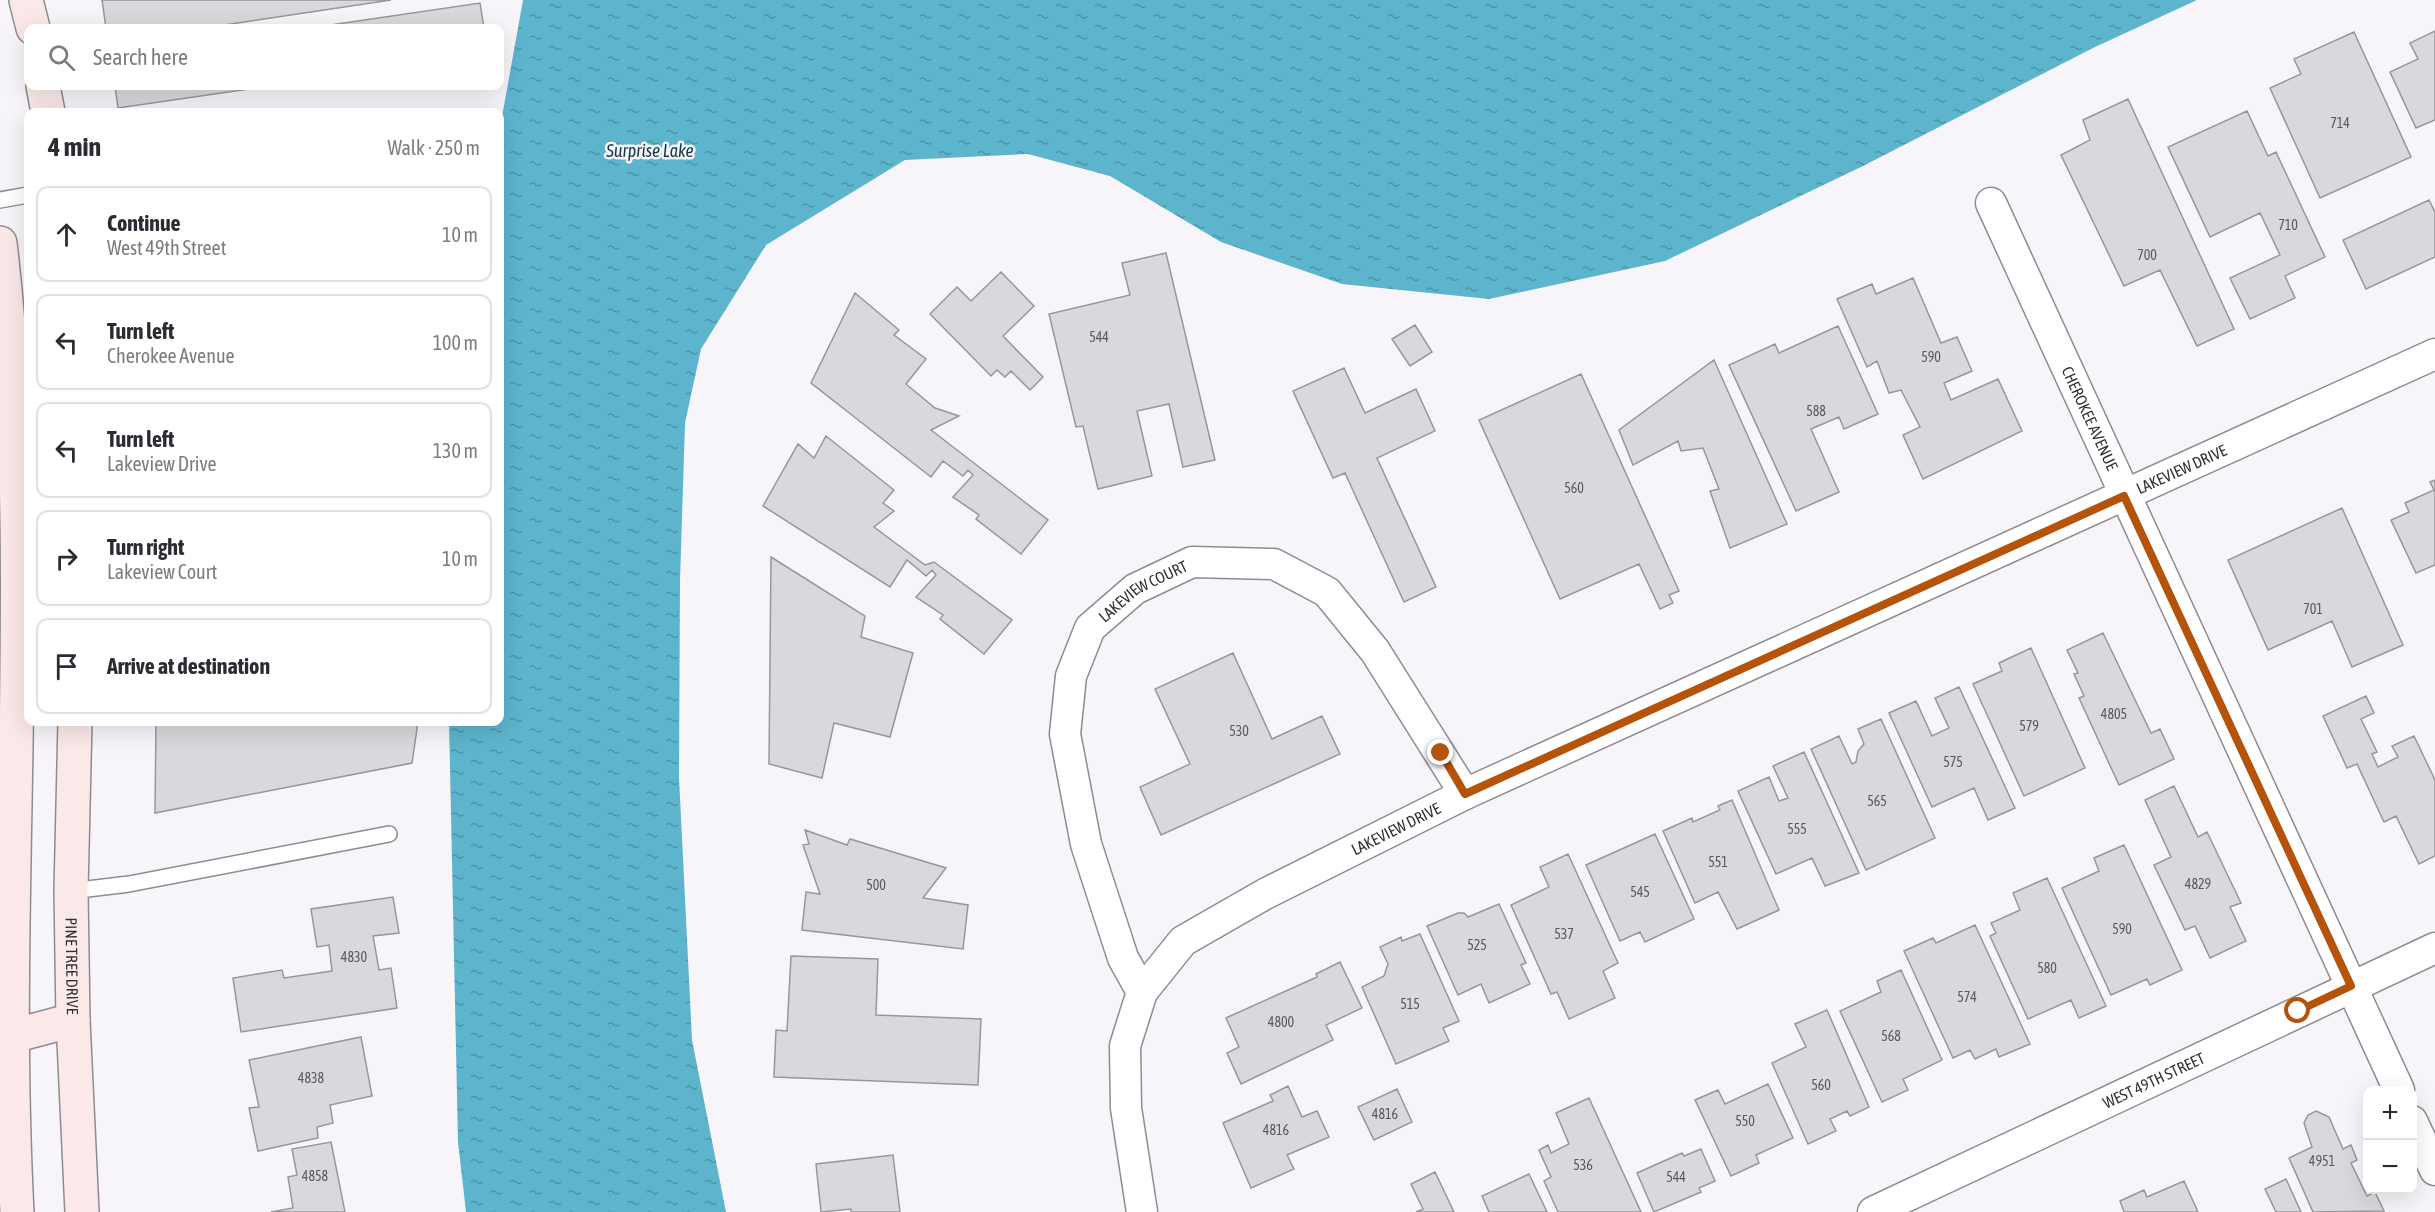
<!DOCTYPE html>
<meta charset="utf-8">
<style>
body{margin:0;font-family:"Asap Condensed",sans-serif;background:#f2f2f3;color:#2b2b33}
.controls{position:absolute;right:18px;bottom:18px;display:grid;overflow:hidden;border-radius:12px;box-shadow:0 6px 24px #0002}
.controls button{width:54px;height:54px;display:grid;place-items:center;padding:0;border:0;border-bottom:2px solid #e1e1e2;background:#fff;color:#2b2b33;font:30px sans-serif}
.stop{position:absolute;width:18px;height:18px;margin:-14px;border:4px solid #b45309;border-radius:50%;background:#fff}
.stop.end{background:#b45309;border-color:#fff;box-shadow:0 2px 6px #0008}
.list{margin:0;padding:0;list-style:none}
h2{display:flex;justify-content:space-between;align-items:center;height:78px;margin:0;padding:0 24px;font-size:26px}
h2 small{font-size:20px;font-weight:400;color:#7c7c81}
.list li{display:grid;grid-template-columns:39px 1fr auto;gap:18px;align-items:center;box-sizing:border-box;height:96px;margin:0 12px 12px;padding:0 12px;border:2px solid #e1e1e2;border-radius:12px}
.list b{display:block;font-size:22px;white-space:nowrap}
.list p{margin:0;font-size:20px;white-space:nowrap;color:#7c7c81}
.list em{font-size:20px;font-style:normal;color:#7c7c81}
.icon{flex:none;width:33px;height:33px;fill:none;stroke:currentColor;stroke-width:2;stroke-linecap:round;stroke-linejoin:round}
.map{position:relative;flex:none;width:2435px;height:1212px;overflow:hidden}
.search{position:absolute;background:#fff;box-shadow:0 6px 24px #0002;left:24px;top:24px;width:480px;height:66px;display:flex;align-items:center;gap:15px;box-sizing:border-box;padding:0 21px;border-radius:12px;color:#7c7c81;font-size:22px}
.panel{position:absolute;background:#fff;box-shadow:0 6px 24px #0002;left:24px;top:108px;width:480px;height:618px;border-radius:12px}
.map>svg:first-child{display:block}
</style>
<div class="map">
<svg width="2435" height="1212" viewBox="0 0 2435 1212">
<defs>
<pattern id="water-ripples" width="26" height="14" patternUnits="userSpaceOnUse" patternTransform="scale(1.5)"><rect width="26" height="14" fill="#5db5cd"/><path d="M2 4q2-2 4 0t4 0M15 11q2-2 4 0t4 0" fill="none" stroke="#4d94a7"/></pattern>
</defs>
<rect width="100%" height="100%" fill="#f7f5fa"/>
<!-- water -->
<path fill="url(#water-ripples)" d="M 523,0 L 2197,0 L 2093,48 L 1863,166 L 1665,261 L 1489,299 L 1342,284 L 1221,242 L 1110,176 L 1028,154 L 905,160 L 766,245 L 701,349 L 685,423 L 680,581 L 679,777 L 692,1040 L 726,1212 L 466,1212 L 458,1142 L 449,722 L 500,722 L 500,128 Z"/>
<!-- building -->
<path fill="#dad8dc" stroke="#98969a" stroke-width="1.5" d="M 102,0 L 391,0 L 204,28 L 106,28 Z
M 480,3 L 484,28 L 310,28 Z
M 2435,31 L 2435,120 L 2416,128 L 2390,72 L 2418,59 L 2410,43 Z
M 2354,32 L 2411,157 L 2320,198 L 2270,88 L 2301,74 L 2294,59 Z
M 115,86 L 269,86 L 118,108 Z
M 2128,99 L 2234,329 L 2197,346 L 2160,270 L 2124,286 L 2061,155 L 2090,140 L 2083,120 Z
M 2247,111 L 2268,156 L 2276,152 L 2325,257 L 2285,276 L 2295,298 L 2250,319 L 2230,278 L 2280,255 L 2260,213 L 2210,237 L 2168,147 Z
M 2429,200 L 2435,212 L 2435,257 L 2366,289 L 2343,240 Z
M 1166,253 L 1215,460 L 1183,467 L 1169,404 L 1137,411 L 1152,476 L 1098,489 L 1083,426 L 1076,427 L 1049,314 L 1130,295 L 1122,263 Z
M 1001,272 L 1034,306 L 1003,336 L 1043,377 L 1030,390 L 1011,371 L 1005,377 L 997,370 L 991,376 L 930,314 L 957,287 L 971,301 Z
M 1913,278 L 1941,343 L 1957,337 L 1972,371 L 1944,383 L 1951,400 L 1998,379 L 2022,431 L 1923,479 L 1903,435 L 1920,427 L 1901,390 L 1889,393 L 1877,361 L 1867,367 L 1837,299 L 1872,284 L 1876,294 Z
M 855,293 L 899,330 L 894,335 L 926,359 L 906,384 L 935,408 L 959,416 L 931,430 L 1048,520 L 1021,554 L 976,519 L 979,515 L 953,497 L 973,475 L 968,470 L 963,476 L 943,461 L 931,477 L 811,383 Z
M 1415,325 L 1432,352 L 1410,366 L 1392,339 Z
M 1838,326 L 1878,414 L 1844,429 L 1839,417 L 1811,429 L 1839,492 L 1796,511 L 1729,365 L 1775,344 L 1779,353 Z
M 1714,360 L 1787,524 L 1730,548 L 1710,491 L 1719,489 L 1703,448 L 1681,451 L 1678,441 L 1633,465 L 1619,430 Z
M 1344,368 L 1365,413 L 1416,389 L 1435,431 L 1377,458 L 1436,587 L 1404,602 L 1345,473 L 1333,478 L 1293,391 Z
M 1581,374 L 1679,591 L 1669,595 L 1673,603 L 1660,609 L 1639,564 L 1560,599 L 1479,420 Z
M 826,436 L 894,490 L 883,503 L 894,511 L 874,527 L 925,565 L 934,562 L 1012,620 L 984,654 L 940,619 L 943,615 L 916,597 L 936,575 L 932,570 L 926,576 L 907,560 L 890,587 L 763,506 L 798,444 L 814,458 Z
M 2435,480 L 2435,565 L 2416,573 L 2391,520 L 2409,512 L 2405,503 L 2434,490 L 2430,482 Z
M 2342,508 L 2403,645 L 2352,667 L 2332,621 L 2268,650 L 2228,560 Z
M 771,557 L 865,616 L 861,637 L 913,653 L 890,737 L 834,723 L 822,778 L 769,764 Z
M 2103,633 L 2151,733 L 2160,729 L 2174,759 L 2119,785 L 2079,698 L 2084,696 L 2074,674 L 2078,673 L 2067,650 Z
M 2031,648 L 2085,768 L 2024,796 L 1973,684 L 2002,671 L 1999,663 Z
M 1233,653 L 1272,739 L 1322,716 L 1340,754 L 1161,835 L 1140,787 L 1190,764 L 1155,689 Z
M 1959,687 L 2015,808 L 1988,820 L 1974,788 L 1932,807 L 1889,713 L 1916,701 L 1932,736 L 1949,728 L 1935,698 Z
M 2366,696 L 2374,713 L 2361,719 L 2377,752 L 2372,754 L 2378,767 L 2398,757 L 2392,746 L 2414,736 L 2435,780 L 2435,856 L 2419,864 L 2396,816 L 2384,822 L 2357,764 L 2347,768 L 2323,716 Z
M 1881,719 L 1935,838 L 1866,870 L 1811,749 L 1839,736 L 1852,764 L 1856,762 L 1858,751 L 1864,744 L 1858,729 Z
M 156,722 L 418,722 L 412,763 L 155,813 Z
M 1804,752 L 1859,873 L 1825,886 L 1812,858 L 1776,874 L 1738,791 L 1769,777 L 1779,801 L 1788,798 L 1773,766 Z
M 2174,786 L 2198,837 L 2207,832 L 2241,903 L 2230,907 L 2246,941 L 2210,958 L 2195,926 L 2185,930 L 2154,865 L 2171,857 L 2145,800 Z
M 1732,800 L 1779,910 L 1737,929 L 1718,892 L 1695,903 L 1663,831 L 1692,818 L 1693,822 L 1720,810 L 1718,806 Z
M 805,830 L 847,845 L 850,839 L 946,868 L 923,898 L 968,905 L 963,949 L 802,930 L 806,892 L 820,894 L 803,845 L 809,844 Z
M 1655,834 L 1694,919 L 1645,942 L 1640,932 L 1620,941 L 1586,865 Z
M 2124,845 L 2182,970 L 2150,985 L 2147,979 L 2111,995 L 2062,888 L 2099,871 L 2094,858 Z
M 1568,854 L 1618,963 L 1603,971 L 1615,998 L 1569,1019 L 1557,992 L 1551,994 L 1511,905 L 1549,887 L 1540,867 Z
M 2047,878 L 2106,1006 L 2079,1018 L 2071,1000 L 2028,1019 L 1990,936 L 1996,933 L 1991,923 L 2020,910 L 2013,893 Z
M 393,897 L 399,933 L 373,936 L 379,970 L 391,968 L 397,1008 L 241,1032 L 233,978 L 282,970 L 284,978 L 332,971 L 329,945 L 317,947 L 311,909 Z
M 1499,904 L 1526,963 L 1521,965 L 1530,984 L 1489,1003 L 1481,984 L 1458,995 L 1427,926 L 1458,913 L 1464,913 L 1468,917 Z
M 1975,925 L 2030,1044 L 1999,1057 L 1996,1049 L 1975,1059 L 1970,1050 L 1953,1058 L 1904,951 L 1933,938 L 1936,943 Z
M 1420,934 L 1459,1021 L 1443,1028 L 1449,1041 L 1396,1064 L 1362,987 L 1384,976 L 1388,964 L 1380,947 L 1401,937 L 1402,941 Z
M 791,956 L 878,959 L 876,1015 L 981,1019 L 978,1085 L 774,1077 L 776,1030 L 787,1031 Z
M 1340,962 L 1362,1008 L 1326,1025 L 1333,1040 L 1241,1084 L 1227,1053 L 1239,1047 L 1226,1018 L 1317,977 L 1316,974 Z
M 1901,970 L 1942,1060 L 1903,1079 L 1908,1090 L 1882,1102 L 1840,1011 L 1881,992 L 1877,981 Z
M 1827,1010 L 1869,1107 L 1850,1116 L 1847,1111 L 1830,1119 L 1836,1131 L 1808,1144 L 1772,1063 L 1806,1047 L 1795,1024 Z
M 361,1037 L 372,1096 L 330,1105 L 333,1123 L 317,1127 L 318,1138 L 258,1151 L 249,1108 L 259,1107 L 249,1060 Z
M 1768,1084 L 1793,1138 L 1756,1155 L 1759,1163 L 1731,1176 L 1695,1100 L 1718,1090 L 1725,1104 Z
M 1288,1086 L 1302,1117 L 1317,1111 L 1329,1137 L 1287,1155 L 1294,1169 L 1251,1188 L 1223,1123 L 1273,1101 L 1270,1095 Z
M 1397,1089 L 1412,1122 L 1374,1140 L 1358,1107 Z
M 1589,1098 L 1641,1212 L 1558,1212 L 1544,1181 L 1551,1177 L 1539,1150 L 1548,1145 L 1551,1153 L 1569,1144 L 1556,1113 Z
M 2316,1111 L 2329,1117 L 2343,1149 L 2351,1145 L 2357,1160 L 2351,1163 L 2367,1196 L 2375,1192 L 2384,1211 L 2313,1212 L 2289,1158 L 2312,1147 L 2304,1123 L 2308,1115 Z
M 331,1142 L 345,1212 L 271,1212 L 293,1208 L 288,1177 L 297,1175 L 292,1149 Z
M 1701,1149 L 1715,1181 L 1699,1188 L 1701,1192 L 1654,1212 L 1637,1173 L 1682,1153 L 1684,1156 Z
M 893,1155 L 900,1212 L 851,1212 L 851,1209 L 821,1212 L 816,1164 Z
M 1435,1172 L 1454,1212 L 1416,1212 L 1423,1209 L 1411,1184 Z
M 1529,1174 L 1547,1212 L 1489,1212 L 1482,1196 Z
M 2286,1179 L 2301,1212 L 2276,1212 L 2265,1189 Z
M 2184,1181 L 2198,1212 L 2124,1212 L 2120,1201 L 2144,1190 L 2147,1197 Z"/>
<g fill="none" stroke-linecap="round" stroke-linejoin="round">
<!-- lane casing -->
<g stroke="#8e8c90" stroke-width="18">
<path id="lane" d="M 0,200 L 28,195
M 71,891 L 129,884 L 389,834"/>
</g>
<!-- street casing -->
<g stroke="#8e8c90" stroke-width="33">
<g id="street">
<path id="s1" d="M 1991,203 L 2399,1090"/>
<path id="s2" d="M 1142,992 L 1123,958 L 1086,844 L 1065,734 L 1071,676 L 1090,628 L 1135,589 L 1192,562 L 1274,564 L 1327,592 L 1375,651 L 1465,794"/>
<path d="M 2412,1121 L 2435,1170"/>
<path id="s3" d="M 1142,1212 L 1126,1108 L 1125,1046 L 1142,992 L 1183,941 L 1265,894 L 1465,794 L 2435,354"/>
<path id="s4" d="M 1873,1212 L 2435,948"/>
</g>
</g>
<!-- secondary casing -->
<g stroke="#8e8c90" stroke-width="36">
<g id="secondary">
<path d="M 26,0 L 33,28"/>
<path d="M 43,86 L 48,112"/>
<path d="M 0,243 C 38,565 0,889 17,1212"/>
<path id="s5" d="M 75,722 L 71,891 L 73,1020 L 82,1212"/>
<path d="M 9,1037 L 73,1020"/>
</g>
</g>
<!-- lane -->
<use href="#lane" stroke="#fff" stroke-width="15"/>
<!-- street -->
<use href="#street" stroke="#fff" stroke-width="30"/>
<!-- secondary -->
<use href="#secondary" stroke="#fae9e8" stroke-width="33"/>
</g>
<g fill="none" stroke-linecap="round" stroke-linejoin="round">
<!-- route -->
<path stroke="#b45309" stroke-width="8" d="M 1441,753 L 1465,794 L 2124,496 L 2351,986 L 2298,1011"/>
</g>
<g text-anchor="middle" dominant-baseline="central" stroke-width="5" stroke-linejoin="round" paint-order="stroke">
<!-- number labels -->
<g font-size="14" fill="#5b5a5c">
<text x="2340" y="123">714</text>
<text x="2288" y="225">710</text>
<text x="2147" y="255">700</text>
<text x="1099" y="337">544</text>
<text x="1931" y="357">590</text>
<text x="1816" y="411">588</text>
<text x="1574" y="488">560</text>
<text x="2313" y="609">701</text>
<text x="2114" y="714">4805</text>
<text x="2029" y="726">579</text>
<text x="1239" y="731">530</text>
<text x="1953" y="762">575</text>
<text x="1877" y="801">565</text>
<text x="1797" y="829">555</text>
<text x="1718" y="862">551</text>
<text x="2198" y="884">4829</text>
<text x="876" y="885">500</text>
<text x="1640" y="892">545</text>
<text x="2122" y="929">590</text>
<text x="1564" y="934">537</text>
<text x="1477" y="945">525</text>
<text x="354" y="957">4830</text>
<text x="2047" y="968">580</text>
<text x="1967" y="997">574</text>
<text x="1410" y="1004">515</text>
<text x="1281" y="1022">4800</text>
<text x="1891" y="1036">568</text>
<text x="311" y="1078">4838</text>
<text x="1821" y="1085">560</text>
<text x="1385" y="1114">4816</text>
<text x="1745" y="1121">550</text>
<text x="1276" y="1130">4816</text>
<text x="2322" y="1161">4951</text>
<text x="1583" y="1165">536</text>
<text x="315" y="1176">4858</text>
<text x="1676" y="1177">544</text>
</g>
<!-- street labels -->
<g font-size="16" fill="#313032" stroke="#f7f5fa">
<text stroke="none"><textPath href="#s1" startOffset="237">CHEROKEE AVENUE</textPath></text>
<text stroke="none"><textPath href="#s3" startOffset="1394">LAKEVIEW DRIVE</textPath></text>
<text stroke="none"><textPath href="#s2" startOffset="446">LAKEVIEW COURT</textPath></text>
<text stroke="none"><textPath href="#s3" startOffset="530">LAKEVIEW DRIVE</textPath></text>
<text stroke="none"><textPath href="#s5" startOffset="244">PINE TREE DRIVE</textPath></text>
<text stroke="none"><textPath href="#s4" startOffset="310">WEST 49TH STREET</textPath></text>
</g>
<!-- water labels -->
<g font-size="18" font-style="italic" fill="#123b46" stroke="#f7f5fa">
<text x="650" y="150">Surprise Lake</text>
</g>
</g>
</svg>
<div class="controls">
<button>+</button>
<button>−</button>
</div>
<div class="stop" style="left:2298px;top:1011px"></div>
<div class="stop end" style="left:1441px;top:753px"></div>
<div class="search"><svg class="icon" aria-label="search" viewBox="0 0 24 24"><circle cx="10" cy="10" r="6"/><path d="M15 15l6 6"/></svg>Search here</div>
<section class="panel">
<h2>4 min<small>Walk · 250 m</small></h2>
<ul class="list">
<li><svg class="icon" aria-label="ahead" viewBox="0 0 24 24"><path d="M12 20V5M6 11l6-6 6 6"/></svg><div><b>Continue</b><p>West 49th Street</p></div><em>10 m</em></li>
<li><svg class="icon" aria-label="left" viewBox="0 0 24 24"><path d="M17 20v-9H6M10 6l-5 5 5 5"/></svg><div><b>Turn left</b><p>Cherokee Avenue</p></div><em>100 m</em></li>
<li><svg class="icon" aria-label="left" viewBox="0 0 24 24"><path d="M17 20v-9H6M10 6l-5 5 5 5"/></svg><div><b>Turn left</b><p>Lakeview Drive</p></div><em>130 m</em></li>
<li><svg class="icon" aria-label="right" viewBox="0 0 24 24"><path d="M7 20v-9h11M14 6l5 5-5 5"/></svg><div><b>Turn right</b><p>Lakeview Court</p></div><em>10 m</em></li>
<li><svg class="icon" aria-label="arrive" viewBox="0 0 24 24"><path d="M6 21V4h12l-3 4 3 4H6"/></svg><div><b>Arrive at destination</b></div></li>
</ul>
</section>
</div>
